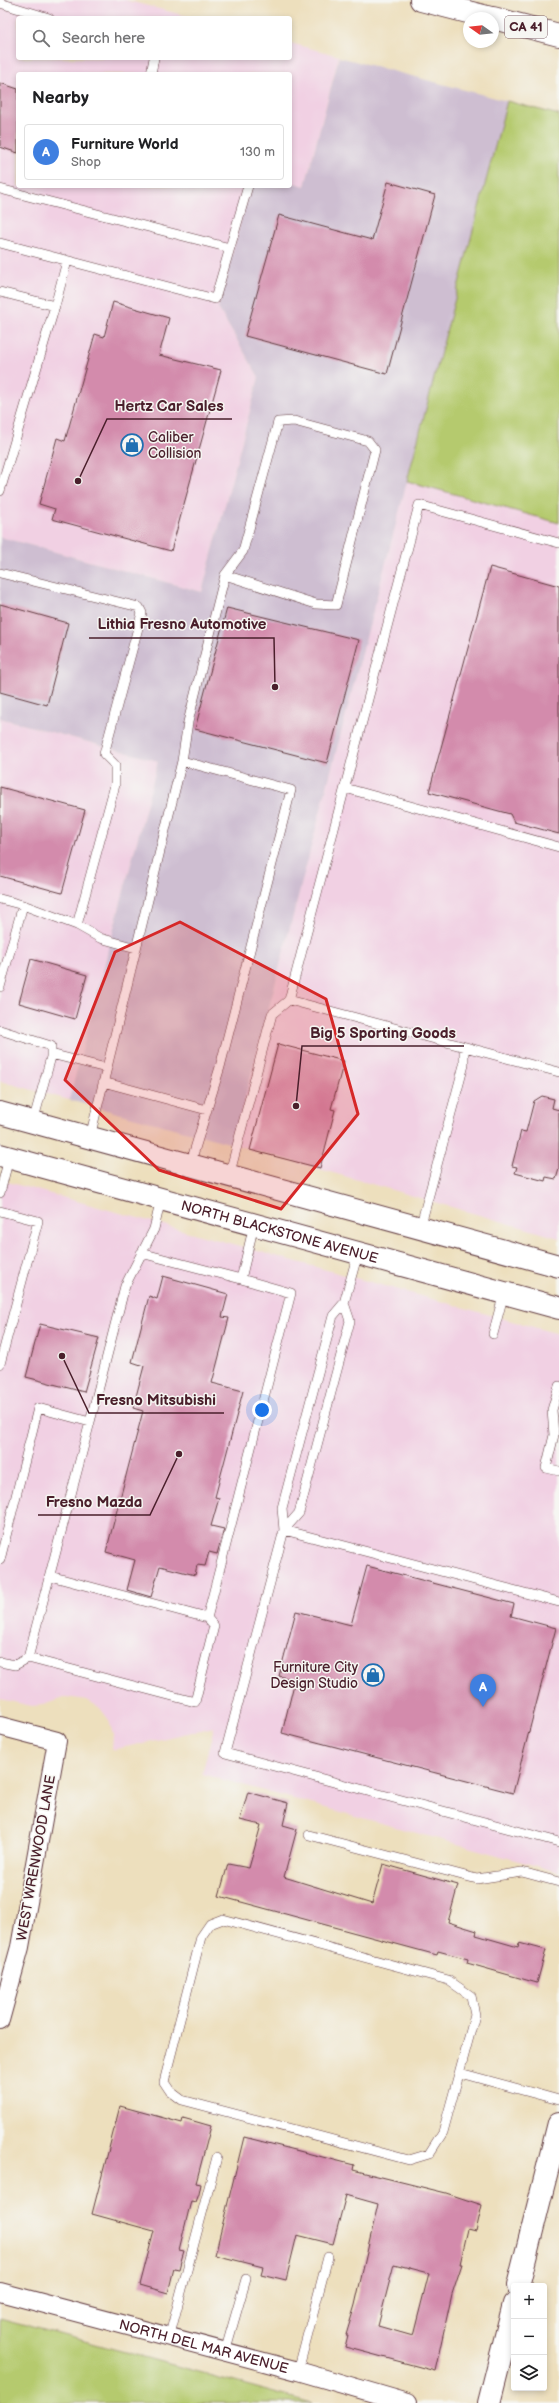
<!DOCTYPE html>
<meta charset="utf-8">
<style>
body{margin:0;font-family:"Balsamiq Sans",sans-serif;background:#f6f6f6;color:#202124}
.controls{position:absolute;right:12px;bottom:12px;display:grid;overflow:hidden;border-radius:4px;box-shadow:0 2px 6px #0003}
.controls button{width:36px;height:36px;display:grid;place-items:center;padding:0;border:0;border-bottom:1px solid #e0e0e0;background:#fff;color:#202124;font:20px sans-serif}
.compass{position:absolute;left:463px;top:12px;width:36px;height:36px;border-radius:50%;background:#fff;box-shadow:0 2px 6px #0003;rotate:285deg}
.you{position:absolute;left:262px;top:1410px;width:14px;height:14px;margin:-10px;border:3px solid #fff;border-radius:50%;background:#1a73e8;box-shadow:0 0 0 6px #1a73e833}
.badge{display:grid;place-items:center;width:26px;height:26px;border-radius:50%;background:#1a73e8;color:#fff;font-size:13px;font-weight:700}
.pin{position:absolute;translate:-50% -33px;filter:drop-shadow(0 1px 2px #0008)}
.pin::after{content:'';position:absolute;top:21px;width:14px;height:12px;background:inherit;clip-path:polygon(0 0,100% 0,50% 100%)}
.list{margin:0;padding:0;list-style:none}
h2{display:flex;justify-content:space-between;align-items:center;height:52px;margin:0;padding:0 16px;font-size:17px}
h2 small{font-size:13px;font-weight:400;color:#757577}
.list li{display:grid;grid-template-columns:26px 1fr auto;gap:12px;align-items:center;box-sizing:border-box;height:56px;margin:0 8px 8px;padding:0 8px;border:1px solid #e0e0e0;border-radius:4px}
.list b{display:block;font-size:15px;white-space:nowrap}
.list p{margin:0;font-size:13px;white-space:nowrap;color:#757577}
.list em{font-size:13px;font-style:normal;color:#757577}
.icon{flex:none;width:22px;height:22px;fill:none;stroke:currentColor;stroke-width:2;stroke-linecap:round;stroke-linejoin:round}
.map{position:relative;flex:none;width:559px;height:2403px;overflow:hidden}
.search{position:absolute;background:#fff;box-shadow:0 2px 6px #0003;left:16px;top:16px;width:276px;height:44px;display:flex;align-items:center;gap:10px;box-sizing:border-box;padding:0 14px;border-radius:4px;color:#757577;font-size:15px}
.panel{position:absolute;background:#fff;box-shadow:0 2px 6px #0003;left:16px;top:72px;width:276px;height:116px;border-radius:4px}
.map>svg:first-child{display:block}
</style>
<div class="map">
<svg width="559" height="2403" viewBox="0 0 559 2403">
<rect width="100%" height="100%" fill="#f6f6f2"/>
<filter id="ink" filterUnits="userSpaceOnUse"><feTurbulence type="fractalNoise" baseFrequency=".025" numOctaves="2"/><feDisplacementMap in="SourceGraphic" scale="8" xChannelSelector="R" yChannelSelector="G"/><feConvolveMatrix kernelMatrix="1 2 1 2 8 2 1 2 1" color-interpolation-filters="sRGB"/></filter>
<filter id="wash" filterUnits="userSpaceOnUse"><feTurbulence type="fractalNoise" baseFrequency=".012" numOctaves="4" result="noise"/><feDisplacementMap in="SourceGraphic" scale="16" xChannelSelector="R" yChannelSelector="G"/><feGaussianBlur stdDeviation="0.9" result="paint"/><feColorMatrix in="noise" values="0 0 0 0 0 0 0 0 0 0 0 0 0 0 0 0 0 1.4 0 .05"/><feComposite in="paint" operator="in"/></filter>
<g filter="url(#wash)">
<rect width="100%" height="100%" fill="#eddfbd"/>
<!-- built -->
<path fill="#f1d0e3" d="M 0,0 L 125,0 L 194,18 L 18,18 L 18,58 L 290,58 L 290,43 L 339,56 L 305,186 L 290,182 L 290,74 L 18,74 L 18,186 L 250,186 L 218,308 L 259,377 L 202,592 L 0,537 Z
M 407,481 L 559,523 L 559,1238 L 233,1144 Z
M 0,718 L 158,761 L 69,1100 L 0,1081 Z
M 0,1180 L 559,1334 L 559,1872 L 202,1774 L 214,1727 L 112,1750 L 113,1735 L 109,1720 L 100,1708 L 87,1700 L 66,1697 L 43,1705 L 32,1706 L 0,1699 Z"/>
<!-- industrial -->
<path fill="#cebed1" d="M 339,57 L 507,101 L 233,1144 L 69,1100 L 158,761 L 0,718 L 0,537 L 202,592 L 259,377 L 218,308 L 250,186 L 290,186 L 290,182 L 305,186 Z"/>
<!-- green -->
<path fill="#b5ca6e" stroke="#80744c" d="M 507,101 L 559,115 L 559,523 L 407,481 Z
M 0,2318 L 312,2403 L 0,2403 Z"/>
<g id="blocks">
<!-- building -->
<path fill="#d38bac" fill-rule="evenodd" d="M 0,83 L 18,89 L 18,153 L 0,147 Z
M 388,182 L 435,195 L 387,374 L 245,336 L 279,215 L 372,240 Z
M 113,302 L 169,318 L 159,355 L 221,370 L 171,551 L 52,519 L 55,509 L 39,504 L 57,438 L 65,441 L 95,334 L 104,337 Z
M 490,567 L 559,586 L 559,834 L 514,822 L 510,814 L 429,792 Z
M 0,604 L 68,623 L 47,705 L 0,692 Z
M 227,608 L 359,640 L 327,763 L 195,729 Z
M 0,787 L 85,810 L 62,893 L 0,876 Z
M 31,959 L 87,975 L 75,1019 L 19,1003 Z
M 278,1044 L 344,1061 L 331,1109 L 335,1110 L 320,1168 L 250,1150 Z
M 542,1096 L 554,1099 L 552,1108 L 559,1110 L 559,1169 L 556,1179 L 546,1177 L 545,1181 L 515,1173 L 517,1167 L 512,1166 L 521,1131 L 526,1132 L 534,1101 Z
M 163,1276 L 228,1294 L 222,1317 L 229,1318 L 212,1383 L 243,1391 L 215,1497 L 219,1498 L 211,1526 L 224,1529 L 217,1554 L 209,1552 L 205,1566 L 197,1565 L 195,1575 L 160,1566 L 151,1597 L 127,1590 L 135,1560 L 106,1552 L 143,1411 L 133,1408 L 144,1366 L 132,1362 L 149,1296 L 157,1299 Z
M 40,1324 L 99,1338 L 84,1392 L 26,1377 Z
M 367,1566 L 514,1604 L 511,1616 L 556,1628 L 513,1793 L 282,1733 L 295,1680 L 279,1676 L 296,1611 L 351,1625 Z
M 248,1792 L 288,1803 L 283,1825 L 297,1829 L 284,1877 L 372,1904 L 383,1864 L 458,1885 L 448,1922 L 477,1931 L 476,1935 L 518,1947 L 519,1943 L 546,1950 L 537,1983 L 467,1963 L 468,1959 L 438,1951 L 437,1955 L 219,1896 L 228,1864 L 249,1868 L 261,1825 L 240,1820 Z
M 120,2106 L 182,2123 L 183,2118 L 211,2126 L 196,2183 L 201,2184 L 199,2194 L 196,2202 L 191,2201 L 179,2250 L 184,2251 L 181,2261 L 179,2269 L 174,2268 L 168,2293 L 140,2285 L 154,2231 L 92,2214 Z
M 244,2137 L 354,2165 L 353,2170 L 446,2193 L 482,2205 L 476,2231 L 468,2229 L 460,2264 L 462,2264 L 452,2294 L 435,2371 L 345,2347 L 348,2335 L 346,2335 L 355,2305 L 378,2204 L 346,2195 L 333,2244 L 297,2235 L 286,2280 L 261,2274 L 263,2267 L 215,2255 ZM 394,2264 L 429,2273 L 413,2336 L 378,2326 Z"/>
</g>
</g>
<g filter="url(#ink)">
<use href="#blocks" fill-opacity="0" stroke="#623c41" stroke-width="1"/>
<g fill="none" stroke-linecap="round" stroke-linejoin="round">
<!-- service casing -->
<g stroke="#623c41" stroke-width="10">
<path id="service" d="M 0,3 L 49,18
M 151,74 L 154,58
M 0,189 L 230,248
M 0,243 L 215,299 L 248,186
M 0,292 L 55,306 L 0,491
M 55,306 L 67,261
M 0,573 L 139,607 L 142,613 L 104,754 L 115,765 L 115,785 L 77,925 L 23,905 L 0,987
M 182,761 L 188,722 L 225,575 L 243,551 L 278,422 L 294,421 L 368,441 L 375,450 L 336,605 L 316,604 L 225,575
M 345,788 L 559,847
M 0,899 L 23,905
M 77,925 L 100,938 L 136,948
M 289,1000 L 559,1072
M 0,1030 L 51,1046 L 51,1057 L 33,1122
M 51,1054 L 106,1068
M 103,1082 L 207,1110
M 90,1137 L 182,761 L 291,790 L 220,1067 L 190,1165
M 229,1176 L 272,1014 L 289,1000 L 419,505 L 559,543
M 0,1193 L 9,1158
M 0,1211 L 38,1221 L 0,1364
M 420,1228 L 464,1065 L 464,1047
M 141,1253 L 241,1279
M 358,1253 L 344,1303 L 333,1316 L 282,1508 L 284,1530 L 225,1753 L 559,1842
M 493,1334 L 504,1293
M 559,1386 L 552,1410 L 554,1435 L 546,1468 L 559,1471
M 284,1530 L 559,1602
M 284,1530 L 299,1513 L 350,1321 L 344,1303
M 0,1560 L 38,1408 L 90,1422 L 125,1286 L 154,1229 L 161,1199
M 50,1576 L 207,1618
M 28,1658 L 90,1422
M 0,1662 L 15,1665 L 28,1658 L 195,1702 L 214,1626 L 207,1618 L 291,1293 L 241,1279 L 254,1225
M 309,1835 L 477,1879 L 522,1872 L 559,1882
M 223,1919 L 448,1980 L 471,1996 L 475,2015 L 443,2132 L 429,2154 L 409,2160 L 182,2100 L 170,2091 L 164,2082 L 201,1937 L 210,1924 Z
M 460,2073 L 559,2100
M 169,2338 L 217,2157
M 225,2352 L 246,2279
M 298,2371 L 328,2257"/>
</g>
<!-- minor casing -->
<g stroke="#623c41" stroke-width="20">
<g id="minor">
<path d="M 0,1726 L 57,1741 L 20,1947 L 0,2020"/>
<path id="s1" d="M 0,2292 L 298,2371 L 408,2403"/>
</g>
</g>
<!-- tertiary casing -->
<g stroke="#623c41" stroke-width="24">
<path id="tertiary" d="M 518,2286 L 559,2123
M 489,2403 L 514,2304"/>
</g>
<!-- primary casing -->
<g stroke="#623c41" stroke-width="24">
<g id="primary">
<path d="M 0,1113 L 559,1266"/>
<path id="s2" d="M 0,1155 L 559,1308"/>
</g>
</g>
<!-- motorway casing -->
<g stroke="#623c41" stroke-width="24">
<path id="motorway" d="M 421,0 L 491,18
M 493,18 L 559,35"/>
</g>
<!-- service -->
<use href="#service" stroke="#fff" stroke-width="9"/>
<!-- minor -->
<use href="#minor" stroke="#fff" stroke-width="18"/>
<!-- tertiary -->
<use href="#tertiary" stroke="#fff" stroke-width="22"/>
<!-- primary -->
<use href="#primary" stroke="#fff" stroke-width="22"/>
<!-- motorway -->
<use href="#motorway" stroke="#fff" stroke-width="22"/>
</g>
</g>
<!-- marked area -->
<path fill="#d62828" fill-opacity="0.2" stroke="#d62828" stroke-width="3" stroke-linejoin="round" d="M 180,922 L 326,999 L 358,1114 L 281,1209 L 159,1170 L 65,1080 L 115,952 Z"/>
<!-- icons -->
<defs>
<g id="shop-ring" transform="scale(1.15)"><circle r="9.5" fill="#f6f6f2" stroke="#1f6fb2" stroke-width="1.5"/><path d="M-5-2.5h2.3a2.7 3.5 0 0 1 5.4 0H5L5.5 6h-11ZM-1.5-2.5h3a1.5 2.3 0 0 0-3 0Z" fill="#1f6fb2"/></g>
</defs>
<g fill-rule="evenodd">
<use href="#shop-ring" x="132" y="445"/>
<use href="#shop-ring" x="373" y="1675"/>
</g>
<g text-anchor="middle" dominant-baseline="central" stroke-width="3" stroke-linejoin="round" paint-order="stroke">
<!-- shield labels -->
<rect fill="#f6f6f2" stroke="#7e6067" stroke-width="1" x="505" y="16" width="42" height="22" rx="3"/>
<g font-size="13" font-weight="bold" fill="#4a1f2b">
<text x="526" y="27">CA 41</text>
</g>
<!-- poi labels -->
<g font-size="14" fill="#4a1f2b" stroke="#f6f6f2" text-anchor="start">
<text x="148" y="437">Caliber<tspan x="148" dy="16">Collision</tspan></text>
<text x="358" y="1667" text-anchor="end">Furniture City<tspan x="358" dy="16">Design Studio</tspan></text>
</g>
<!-- street labels -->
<g font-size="14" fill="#4a1f2b" stroke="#f6f6f2">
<text stroke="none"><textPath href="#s2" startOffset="290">NORTH BLACKSTONE AVENUE</textPath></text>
<text transform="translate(36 1858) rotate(-80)">WEST WRENWOOD LANE</text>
<text stroke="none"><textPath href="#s1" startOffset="211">NORTH DEL MAR AVENUE</textPath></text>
</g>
</g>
<!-- callouts -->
<path fill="none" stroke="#4a1f2b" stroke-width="1.5" d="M78 481L107 419H232M275 687L274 638H89M296 1106L302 1046H464M62 1356L89 1413H224M179 1454L150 1515H38"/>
<g fill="#4a1f2b" stroke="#f6f6f2" stroke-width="1.5">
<circle cx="78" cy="481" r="4"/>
<circle cx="275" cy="687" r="4"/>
<circle cx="296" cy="1106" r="4"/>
<circle cx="62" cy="1356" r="4"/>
<circle cx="179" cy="1454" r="4"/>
</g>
<g font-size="15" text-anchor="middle" font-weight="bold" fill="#4a1f2b" stroke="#f6f6f2" stroke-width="3" stroke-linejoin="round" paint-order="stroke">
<text x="169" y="411">Hertz Car Sales</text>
<text x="182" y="629">Lithia Fresno Automotive</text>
<text x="383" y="1038">Big 5 Sporting Goods</text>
<text x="156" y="1405">Fresno Mitsubishi</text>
<text x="94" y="1507">Fresno Mazda</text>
</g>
</svg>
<div class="controls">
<button>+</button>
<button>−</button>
<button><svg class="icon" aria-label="layers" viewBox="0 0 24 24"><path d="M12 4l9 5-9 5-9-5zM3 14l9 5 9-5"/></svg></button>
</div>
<svg class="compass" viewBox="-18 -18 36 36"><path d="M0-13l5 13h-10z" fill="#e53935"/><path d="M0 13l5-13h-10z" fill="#757577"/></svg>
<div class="you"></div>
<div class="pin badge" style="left:483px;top:1707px;background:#3f7fe0">A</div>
<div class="search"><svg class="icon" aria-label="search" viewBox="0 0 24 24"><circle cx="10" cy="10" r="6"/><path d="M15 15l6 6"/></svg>Search here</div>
<section class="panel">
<h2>Nearby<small></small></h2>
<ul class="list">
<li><span class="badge" style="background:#3f7fe0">A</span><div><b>Furniture World</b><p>Shop</p></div><em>130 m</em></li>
</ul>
</section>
</div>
